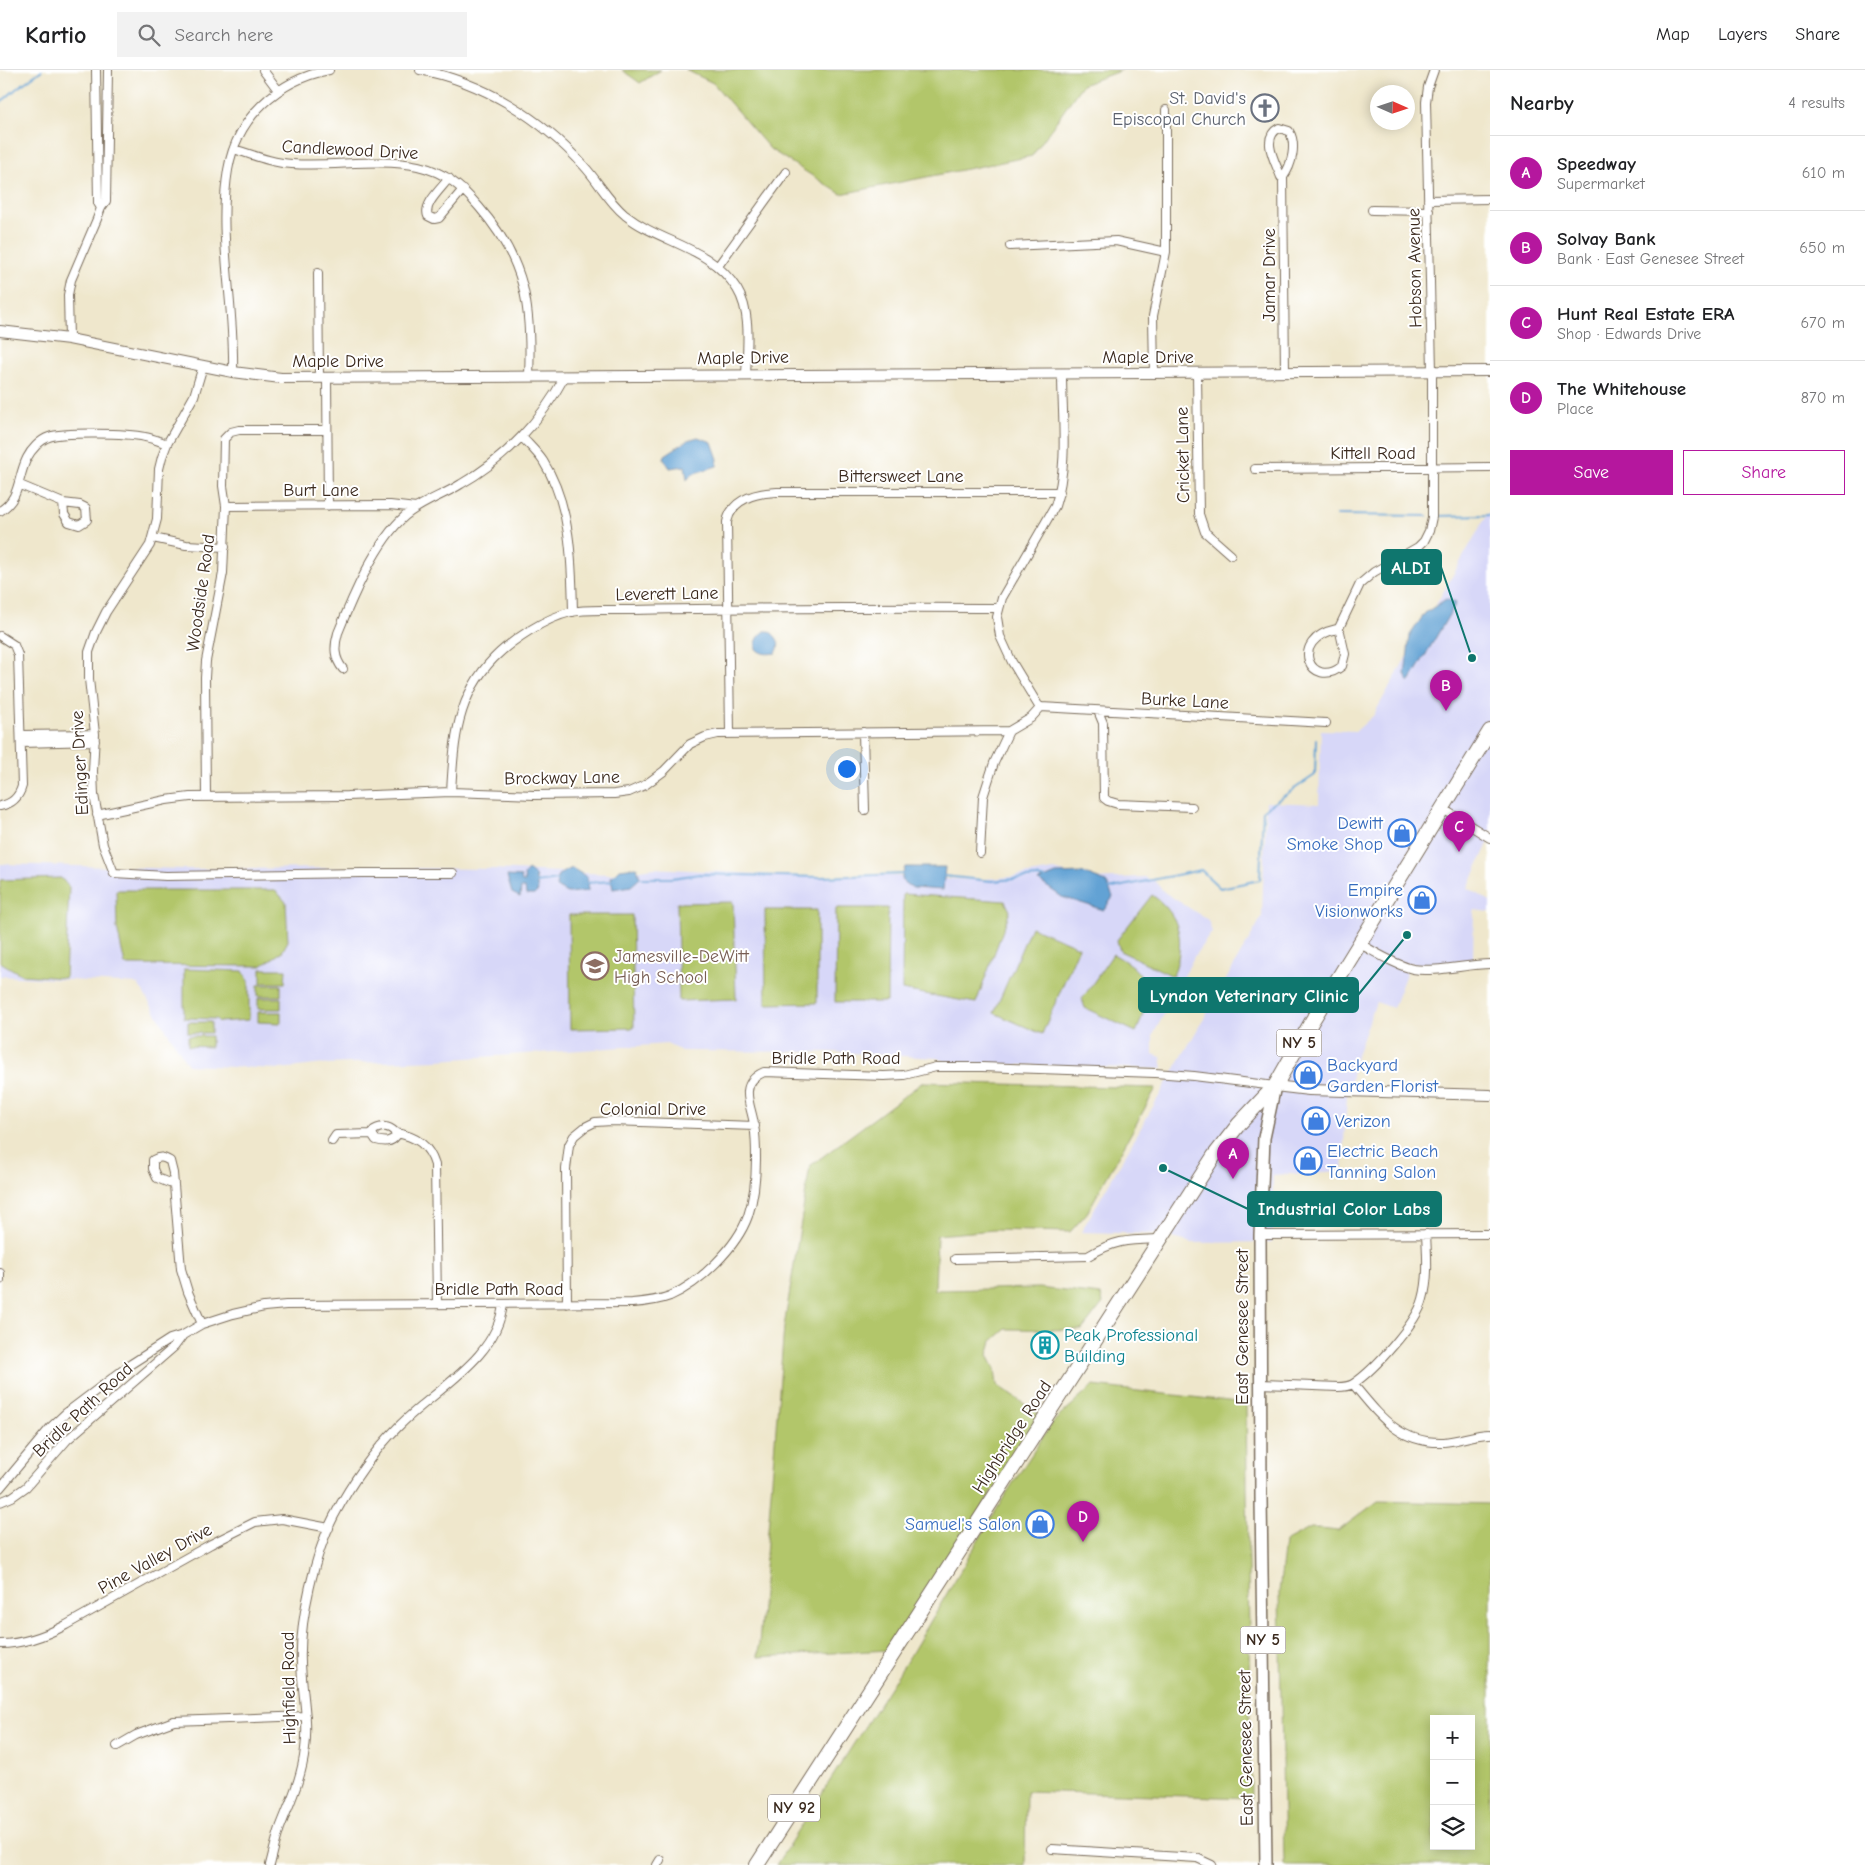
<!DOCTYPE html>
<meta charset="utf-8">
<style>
body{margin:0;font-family:"Comic Neue",sans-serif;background:#f2f2f2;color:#202124}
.controls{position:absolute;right:15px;bottom:15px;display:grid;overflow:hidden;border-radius:0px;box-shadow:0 2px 12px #0003}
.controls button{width:45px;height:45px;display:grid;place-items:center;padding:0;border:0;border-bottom:1px solid #e0e0e0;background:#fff;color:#202124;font:25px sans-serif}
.compass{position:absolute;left:1370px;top:15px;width:45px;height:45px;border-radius:50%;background:#fff;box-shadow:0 2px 12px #0003;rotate:93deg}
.you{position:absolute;left:846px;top:698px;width:18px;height:18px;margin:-12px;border:4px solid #fff;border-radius:50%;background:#1a73e8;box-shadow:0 0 0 8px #1a73e833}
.badge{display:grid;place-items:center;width:32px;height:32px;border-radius:50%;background:#b5179e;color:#fff;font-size:16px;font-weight:700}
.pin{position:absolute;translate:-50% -41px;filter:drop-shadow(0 1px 2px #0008)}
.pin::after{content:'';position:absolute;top:26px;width:18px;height:15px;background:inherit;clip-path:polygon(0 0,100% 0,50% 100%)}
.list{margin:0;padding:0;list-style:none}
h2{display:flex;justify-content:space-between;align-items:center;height:65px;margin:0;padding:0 20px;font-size:21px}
h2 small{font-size:16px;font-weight:400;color:#757577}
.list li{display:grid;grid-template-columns:32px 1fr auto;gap:15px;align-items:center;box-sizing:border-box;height:75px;padding:0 20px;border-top:1px solid #e0e0e0}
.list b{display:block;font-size:19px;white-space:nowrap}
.list p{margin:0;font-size:16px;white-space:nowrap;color:#757577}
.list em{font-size:16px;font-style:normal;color:#757577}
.actions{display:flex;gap:10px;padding:15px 20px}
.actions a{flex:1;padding:11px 0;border:1px solid #b5179e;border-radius:0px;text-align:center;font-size:18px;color:#b5179e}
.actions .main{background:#b5179e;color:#fff}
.icon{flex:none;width:28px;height:28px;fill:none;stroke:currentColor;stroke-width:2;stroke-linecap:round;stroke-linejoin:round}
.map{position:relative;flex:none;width:1490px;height:1795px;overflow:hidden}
header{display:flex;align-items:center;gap:30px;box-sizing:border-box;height:70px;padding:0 25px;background:#fff;border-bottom:1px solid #e0e0e0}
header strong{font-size:24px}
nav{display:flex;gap:28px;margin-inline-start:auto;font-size:18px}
.search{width:350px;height:45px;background:#f2f2f2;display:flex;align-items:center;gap:12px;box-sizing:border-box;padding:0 18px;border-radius:0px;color:#757577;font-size:19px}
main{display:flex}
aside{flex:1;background:#fff}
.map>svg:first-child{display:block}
</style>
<header>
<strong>Kartio</strong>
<div class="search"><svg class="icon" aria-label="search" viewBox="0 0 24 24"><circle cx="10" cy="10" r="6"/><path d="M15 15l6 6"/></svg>Search here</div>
<nav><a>Map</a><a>Layers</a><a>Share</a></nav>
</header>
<main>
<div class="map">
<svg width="1490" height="1795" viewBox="0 0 1490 1795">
<rect width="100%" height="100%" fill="#fff"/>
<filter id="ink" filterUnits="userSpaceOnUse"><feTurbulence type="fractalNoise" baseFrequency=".02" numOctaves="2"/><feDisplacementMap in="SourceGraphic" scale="10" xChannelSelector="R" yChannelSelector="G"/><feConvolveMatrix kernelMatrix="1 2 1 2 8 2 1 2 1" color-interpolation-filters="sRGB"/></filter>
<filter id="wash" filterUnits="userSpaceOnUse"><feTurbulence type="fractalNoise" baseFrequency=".0096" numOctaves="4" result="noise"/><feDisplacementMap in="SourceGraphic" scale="20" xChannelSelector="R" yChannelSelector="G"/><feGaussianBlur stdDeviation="1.12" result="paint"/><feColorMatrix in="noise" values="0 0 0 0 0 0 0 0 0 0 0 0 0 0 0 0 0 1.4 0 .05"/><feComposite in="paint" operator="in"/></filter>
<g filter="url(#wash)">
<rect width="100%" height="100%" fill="#efe7cc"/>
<!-- built -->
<path fill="#d7d7f8" d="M 1488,443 L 1490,443 L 1490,769 L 1468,818 L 1490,831 L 1490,842 L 1474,840 L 1473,889 L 1436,895 L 1410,893 L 1393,938 L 1376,932 L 1357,985 L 1347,1026 L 1342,1101 L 1273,1105 L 1272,1172 L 1192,1173 L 1158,1164 L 1081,1162 L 1262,847 L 1266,732 L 1319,734 L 1321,660 L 1356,661 L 1373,646 Z
M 0,794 L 186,799 L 375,798 L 490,799 L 610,804 L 654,798 L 792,806 L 892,806 L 972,810 L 1009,807 L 1054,800 L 1088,809 L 1145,807 L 1156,812 L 1164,822 L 1208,850 L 1212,862 L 1195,885 L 1153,965 L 1153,984 L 1161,987 L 1163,999 L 948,993 L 937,988 L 833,982 L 681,981 L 667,974 L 438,990 L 324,994 L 280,999 L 188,995 L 138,914 L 0,906 Z"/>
<!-- green -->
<path fill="#b2c66a" stroke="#767844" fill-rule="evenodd" d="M 622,0 L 661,0 L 640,13 Z
M 686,0 L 1122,0 L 1082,15 L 1032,86 L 841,124 L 770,79 L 713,13 Z
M 61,808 L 69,817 L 65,908 L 22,905 L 0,892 L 0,810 Z
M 116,820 L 275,820 L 286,832 L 288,871 L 282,882 L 261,896 L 125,895 L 117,858 Z
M 903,824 L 1005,831 L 1010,841 L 976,933 L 902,920 Z
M 1152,825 C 1182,846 1185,873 1173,906 L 1120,881 L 1117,870 Z
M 733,832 L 736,929 L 679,931 L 677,833 Z
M 836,838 L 888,838 L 887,932 L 835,932 Z
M 765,840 L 817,840 L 817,933 L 766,934 Z
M 569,845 L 632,845 L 634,958 L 570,959 Z
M 1031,857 L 1079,877 L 1042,964 L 994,943 Z
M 1113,884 C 1120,888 1127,892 1133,897 C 1152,913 1145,944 1136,962 L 1085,938 L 1082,929 Z
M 184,899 L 243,901 L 249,911 L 249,950 L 219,952 L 216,949 L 184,948 Z
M 261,899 L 286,899 L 285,913 L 261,913 Z
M 258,915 L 281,915 L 281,926 L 258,926 Z
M 258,928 L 281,928 L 281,939 L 258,939 Z
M 258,942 L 281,942 L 281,953 L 258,952 Z
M 188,952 L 211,952 L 211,963 L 188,963 Z
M 188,966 L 211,966 L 211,977 L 188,976 Z
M 923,1012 L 1156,1018 L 1087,1143 L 1070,1162 L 994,1160 L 937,1165 L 935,1220 L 1039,1218 L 1101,1225 L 1103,1233 L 1082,1260 L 1006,1259 L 992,1271 L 988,1285 L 995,1299 L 997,1315 L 1042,1346 L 889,1580 L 758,1587 L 784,1257 L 810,1096 Z
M 1093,1316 L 1246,1333 L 1251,1728 L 1026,1721 L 1025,1795 L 776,1795 L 910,1586 L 1004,1427 L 1052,1353 Z
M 1378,1431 L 1490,1434 L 1490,1795 L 1284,1795 L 1279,1522 L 1285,1472 L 1311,1458 L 1338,1461 ZM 1434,1649 L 1471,1649 L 1471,1776 L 1434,1776 Z"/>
<!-- water -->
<path fill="#62a2d4" stroke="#4e6679" d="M 698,367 L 712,372 L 718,389 L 717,396 L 692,404 L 687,410 L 685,396 L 670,398 L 664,389 L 665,385 L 688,370 Z
M 1446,529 L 1456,533 L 1409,613 L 1405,604 L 1410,565 L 1425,543 Z
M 765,561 L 769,561 C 777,567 782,573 776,583 C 768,584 762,585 756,579 C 755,570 758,567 765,561 Z
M 635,797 L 637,797 L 640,808 L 631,816 L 613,819 L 611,807 L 620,799 Z
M 905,797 L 945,797 L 943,820 L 913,818 L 901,810 Z
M 572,798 L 587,807 L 588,821 L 567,823 L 556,817 L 558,805 Z
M 528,800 L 535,805 L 538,821 L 534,825 L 526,825 L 525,818 L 521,818 L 520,827 L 512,823 L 507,806 L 521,807 L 522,812 L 525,812 L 524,805 Z
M 1083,803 L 1106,812 L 1113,827 L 1104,840 L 1062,827 L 1039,811 L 1056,804 Z"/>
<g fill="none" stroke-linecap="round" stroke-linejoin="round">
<!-- stream -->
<path stroke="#62a2d4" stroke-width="2" d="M 0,33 L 16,19 L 42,0
M 1337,445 L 1427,446
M 1437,446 L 1490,445
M 944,806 L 992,811 L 1038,807 L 1046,809
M 640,808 L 672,808 L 700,804 L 820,807 L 905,804
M 535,813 L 558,810
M 585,813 L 613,811
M 1108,819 L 1201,800 L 1220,818 L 1260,810 L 1263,740 L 1315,705 L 1316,669"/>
</g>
</g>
<g filter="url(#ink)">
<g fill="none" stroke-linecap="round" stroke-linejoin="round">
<!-- street casing -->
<g stroke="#7a6c5b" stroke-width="10">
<path id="street" d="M 96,0 L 98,133 L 101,138
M 263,0 L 278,20
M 420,0 C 483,12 541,48 584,96 C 598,111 608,131 625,145 C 662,174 710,176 737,219 C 752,243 747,278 746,305
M 1279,58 L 1289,61 C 1297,74 1292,95 1283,107 L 1281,107 C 1276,93 1260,68 1279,58 Z
M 234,79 C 253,85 272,93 292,94 C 334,97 377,88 418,96 C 445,102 462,117 479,137 C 526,191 532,237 529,306
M 1283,107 L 1285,303
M 449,108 C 442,118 423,134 428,146 L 434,149 L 439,148 L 460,123 L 464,120
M 1428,130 L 1490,129
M 1372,140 L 1429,141
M 1010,176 L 1116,171 L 1166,182
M 718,196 L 786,102
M 318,203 L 319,308
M 69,269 L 68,225 L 71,210 L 97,149 L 101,138 L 106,131 L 108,0
M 203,296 L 194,326 L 167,374 L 162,387 L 159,399 L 157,449 L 150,475 L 106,542 L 96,562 L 89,582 L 89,609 L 95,664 L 93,701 L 94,725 L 103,775 L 114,803 L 166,806 L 362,803 L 453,803
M 233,302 C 235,236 217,165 228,100 C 237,47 278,10 329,0
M 1197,303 L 1199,444 L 1205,462 L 1231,485
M 1154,304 L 1153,246 L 1166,182 L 1166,40
M 327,308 L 328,436
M 522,367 C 529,375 537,382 543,391 C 571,435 572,491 573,542
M 1255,399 L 1490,397
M 20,415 L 63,433
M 63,433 L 80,435 L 86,438 L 87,450 L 79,455 L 69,452 L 64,444 Z
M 226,436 L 390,435 L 416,438
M 0,441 C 21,428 17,408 27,388 C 31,380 40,370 49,367 C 63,362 128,363 145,367 C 152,368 159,371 167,374
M 153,468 L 186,475 L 225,477
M 1337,559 L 1340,562 L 1345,584 L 1342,596 C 1312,621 1286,570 1337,559 Z
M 1338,560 L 1360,514 L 1374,502 L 1418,477 L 1424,471 L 1429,461 L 1432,447 L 1432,301 L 1426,32 L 1428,17 L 1434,0
M 0,566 L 14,575 L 18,585 L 22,716 C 19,727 12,734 0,736
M 343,599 C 334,588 334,577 338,563 C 352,528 376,471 405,446 C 421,432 444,425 461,414 C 505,389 541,351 565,306
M 1041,637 L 1038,635 L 1012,592 L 1000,566 L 997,547 L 1002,528 L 1055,436 C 1069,395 1062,347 1062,304
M 1041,637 L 1326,653
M 1098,641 L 1103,653 L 1104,728 L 1108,731 L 1118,734 L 1192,737
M 863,662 L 865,740
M 730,663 L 727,452 C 732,428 756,423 777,422 L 1060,422
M 21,665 L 95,664
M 21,673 L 95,671
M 451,722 C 454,672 456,627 494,588 C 512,570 545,548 571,542 C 585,539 602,540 616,540 C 643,540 669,539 696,539 C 797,538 898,537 999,538
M 206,727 L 205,608 L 206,591 L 223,503 L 226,436 L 223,416 L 224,369 L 231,362 L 239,360 L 327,360
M 1443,739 L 1490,768
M 97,745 L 166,730 L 190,727 L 347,726 L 451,722 L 534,725 L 614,724 L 629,722 L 645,715 L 664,701 L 690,674 L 705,667 L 718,664 L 1009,661
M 980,783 L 983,727 L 994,693 L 1009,661 L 1031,648 L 1041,637
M 1360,874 C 1377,883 1395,895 1413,899 C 1434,903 1467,894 1490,894
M 395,1063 C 416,1066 429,1075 435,1095 L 437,1233
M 332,1071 L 336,1065 L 372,1064 L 376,1070 C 384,1072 391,1073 396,1066 L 395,1062 C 388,1055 382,1056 374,1060 L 372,1064
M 174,1115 L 157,1108 L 153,1099 L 153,1090 C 160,1086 163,1087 170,1091 L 173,1103 L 181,1199 L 188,1222 L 202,1254
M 1260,1165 L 1490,1164
M 955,1189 L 1088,1186 C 1116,1169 1129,1170 1161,1169
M 0,1203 L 0,1210
M 567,1234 L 566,1099 L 569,1075 L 574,1066 L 585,1057 L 595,1052 L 612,1051 L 755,1056
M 1261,1314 L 1338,1317 C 1343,1317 1349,1316 1353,1314 C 1374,1300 1417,1253 1423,1229 C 1429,1208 1427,1185 1426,1164
M 1353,1314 C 1379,1345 1399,1374 1444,1372 C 1459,1371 1474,1364 1490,1364
M 0,1418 L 50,1358 L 66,1343 L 131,1294 L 170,1269 L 183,1265 L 202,1254 L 233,1244 L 264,1237 L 286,1235 L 632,1233 C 645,1232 657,1231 670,1226 C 700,1213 737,1177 748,1146 C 754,1128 756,1107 756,1089 C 756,1078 756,1066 754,1055 C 753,1044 747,1032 748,1021 C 749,1011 755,1006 764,1002 L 884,1006 L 904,1005 L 936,997 L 982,997 L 1155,1003 L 1194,1006 L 1275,1016
M 0,1432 L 12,1427 L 26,1417 L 67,1370 L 174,1277 L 183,1265
M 0,1574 C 24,1574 45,1566 66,1555 L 211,1474 L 255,1452 L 282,1449 L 329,1458
M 117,1676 L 136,1665 L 174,1651 L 306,1646
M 1052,1779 L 1197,1788 L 1212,1795
M 270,1795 C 273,1783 276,1770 280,1758 C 290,1732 302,1708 305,1679 C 309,1650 302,1622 301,1593 C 299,1551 315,1483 334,1446 C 351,1414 372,1383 398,1357 C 433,1320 497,1290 503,1234
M 657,1795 L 660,1790"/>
</g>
<!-- secondary casing -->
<g stroke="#7a6c5b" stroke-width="12">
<path id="secondary" d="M 0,261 L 69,269 L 233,302 L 281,308 L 1490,301
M 1275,1016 L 1309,1020 L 1490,1025"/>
</g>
<!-- primary casing -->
<g stroke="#7a6c5b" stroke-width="14">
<path id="primary" d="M 1266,1795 L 1261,1428 L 1260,1165 L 1264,1068 L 1275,1016"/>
</g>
<!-- highway casing -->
<g stroke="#7a6c5b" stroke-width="16">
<path id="highway" d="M 757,1795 L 1214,1086 L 1239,1054 L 1275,1016 L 1312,951 L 1490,661"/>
</g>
<!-- street -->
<use href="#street" stroke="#fff" stroke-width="8"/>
<!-- secondary -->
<use href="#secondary" stroke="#fff" stroke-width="10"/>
<!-- primary -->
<use href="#primary" stroke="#fff" stroke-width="11"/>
<!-- highway -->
<use href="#highway" stroke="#fff" stroke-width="14"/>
</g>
</g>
<!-- icons -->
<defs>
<g id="church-ring" transform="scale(1.4375)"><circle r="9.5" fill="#fff" stroke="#6b7280" stroke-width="1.5"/><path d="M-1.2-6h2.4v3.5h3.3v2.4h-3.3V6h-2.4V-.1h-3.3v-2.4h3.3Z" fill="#6b7280"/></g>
<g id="shop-ring" transform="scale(1.4375)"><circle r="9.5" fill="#fff" stroke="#3f7fe0" stroke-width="1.5"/><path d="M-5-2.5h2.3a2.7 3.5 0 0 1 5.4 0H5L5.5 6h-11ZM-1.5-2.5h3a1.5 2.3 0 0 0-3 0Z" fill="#3f7fe0"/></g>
<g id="school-ring" transform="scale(1.4375)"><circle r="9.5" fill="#fff" stroke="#8d6e63" stroke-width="1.5"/><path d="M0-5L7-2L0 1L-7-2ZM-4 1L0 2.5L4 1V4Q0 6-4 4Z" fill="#8d6e63"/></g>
<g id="building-ring" transform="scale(1.4375)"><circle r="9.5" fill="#fff" stroke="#0f9aa8" stroke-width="1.5"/><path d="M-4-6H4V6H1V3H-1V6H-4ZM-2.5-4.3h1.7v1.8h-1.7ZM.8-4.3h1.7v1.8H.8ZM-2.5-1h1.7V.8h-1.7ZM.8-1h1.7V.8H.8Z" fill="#0f9aa8"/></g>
</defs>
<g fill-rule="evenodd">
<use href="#church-ring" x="1265" y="38"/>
<use href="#shop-ring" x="1402" y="763"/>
<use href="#shop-ring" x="1422" y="830"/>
<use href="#school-ring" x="595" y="896"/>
<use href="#shop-ring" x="1308" y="1005"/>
<use href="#shop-ring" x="1316" y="1051"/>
<use href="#shop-ring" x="1308" y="1091"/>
<use href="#building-ring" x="1045" y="1275"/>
<use href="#shop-ring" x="1040" y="1454"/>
</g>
<g text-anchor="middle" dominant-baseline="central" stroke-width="4" stroke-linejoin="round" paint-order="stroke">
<!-- shield labels -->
<g fill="#fff" stroke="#766a62" stroke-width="1">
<rect x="1276.5" y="959.5" width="45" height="27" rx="4"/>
<rect x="1240.5" y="1556.5" width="45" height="27" rx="4"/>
<rect x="768" y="1724.5" width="52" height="27" rx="4"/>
</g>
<g font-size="16" font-weight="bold" fill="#3b2a1e">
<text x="1299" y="973">NY 5</text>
<text x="1263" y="1570">NY 5</text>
<text x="794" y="1738">NY 92</text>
</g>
<!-- worship labels -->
<g font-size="18" fill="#5b616d" stroke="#fff" text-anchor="end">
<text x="1246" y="28">St. David's<tspan x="1246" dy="21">Episcopal Church</tspan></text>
</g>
<!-- street labels -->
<g font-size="18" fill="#3b2a1e" stroke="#fff">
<text transform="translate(350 80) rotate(3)">Candlewood Drive</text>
<text transform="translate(1415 198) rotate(-91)">Hobson Avenue</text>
<text transform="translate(1269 205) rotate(-90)">Jamar Drive</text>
<text x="1148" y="287">Maple Drive</text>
<text transform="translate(743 288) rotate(-1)">Maple Drive</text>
<text x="338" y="291">Maple Drive</text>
<text x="1373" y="383">Kittell Road</text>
<text transform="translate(1183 385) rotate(-91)">Cricket Lane</text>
<text x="901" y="406">Bittersweet Lane</text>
<text x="321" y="420">Burt Lane</text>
<text transform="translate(201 523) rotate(-82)">Woodside Road</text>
<text transform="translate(667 524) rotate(-1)">Leverett Lane</text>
<text transform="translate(1185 631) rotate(3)">Burke Lane</text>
<text transform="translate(80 693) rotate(-93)">Edinger Drive</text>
<text transform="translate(562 708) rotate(-1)">Brockway Lane</text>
<text x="836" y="988">Bridle Path Road</text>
<text x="653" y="1039">Colonial Drive</text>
<text x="499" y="1219">Bridle Path Road</text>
<text transform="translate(1242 1257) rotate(-90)">East Genesee Street</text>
<text transform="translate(83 1340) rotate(-43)">Bridle Path Road</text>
<text transform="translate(1012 1367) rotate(-57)">Highbridge Road</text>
<text transform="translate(155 1489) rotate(-29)">Pine Valley Drive</text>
<text transform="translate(289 1618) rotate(-91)">Highfield Road</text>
<text transform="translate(1246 1678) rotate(-91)">East Genesee Street</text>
</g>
<!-- shop labels -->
<g font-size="18" fill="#366cbe" stroke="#fff" text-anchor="end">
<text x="1383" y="753">Dewitt<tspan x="1383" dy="21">Smoke Shop</tspan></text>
<text x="1403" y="820">Empire<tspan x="1403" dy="21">Visionworks</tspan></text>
<text x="1327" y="995" text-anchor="start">Backyard<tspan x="1327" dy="21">Garden Florist</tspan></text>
<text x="1335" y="1051" text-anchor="start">Verizon</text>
<text x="1327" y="1081" text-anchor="start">Electric Beach<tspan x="1327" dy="21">Tanning Salon</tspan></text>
<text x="1021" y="1454">Samuel's Salon</text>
</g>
<!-- education labels -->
<g font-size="18" fill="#785e54" stroke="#fff" text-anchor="start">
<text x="614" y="886">Jamesville-DeWitt<tspan x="614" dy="21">High School</tspan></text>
</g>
<!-- culture labels -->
<g font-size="18" fill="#0d838f" stroke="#fff" text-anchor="start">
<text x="1064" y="1265">Peak Professional<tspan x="1064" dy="21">Building</tspan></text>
</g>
</g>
<!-- callouts -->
<path fill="none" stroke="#0f766e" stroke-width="2" d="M1472 588L1441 497M1407 865L1358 925M1163 1098L1248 1139"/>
<g fill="#0f766e" stroke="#fff" stroke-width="2">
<circle cx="1472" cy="588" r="5"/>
<circle cx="1407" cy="865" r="5"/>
<circle cx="1163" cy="1098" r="5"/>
</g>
<g fill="#0f766e" stroke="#0f766e" stroke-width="2">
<rect x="1382" y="480" width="59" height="34" rx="5"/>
<rect x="1139" y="908" width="219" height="34" rx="5"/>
<rect x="1248" y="1122" width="193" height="34" rx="5"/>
</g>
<g font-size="19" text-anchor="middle" font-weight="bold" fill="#fff">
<text x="1411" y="504">ALDI</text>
<text x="1249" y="932">Lyndon Veterinary Clinic</text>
<text x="1344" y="1145">Industrial Color Labs</text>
</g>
</svg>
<div class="controls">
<button>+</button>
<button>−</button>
<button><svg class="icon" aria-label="layers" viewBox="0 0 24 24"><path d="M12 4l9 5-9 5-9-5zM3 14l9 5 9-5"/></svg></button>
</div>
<svg class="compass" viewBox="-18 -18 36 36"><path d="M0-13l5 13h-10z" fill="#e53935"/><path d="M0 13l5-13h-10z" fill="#757577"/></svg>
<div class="you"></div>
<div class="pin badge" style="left:1233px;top:1109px">A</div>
<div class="pin badge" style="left:1446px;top:641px">B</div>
<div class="pin badge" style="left:1459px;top:782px">C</div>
<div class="pin badge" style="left:1083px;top:1472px">D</div>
</div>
<aside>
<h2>Nearby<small>4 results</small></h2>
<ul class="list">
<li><span class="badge">A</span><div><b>Speedway</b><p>Supermarket</p></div><em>610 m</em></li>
<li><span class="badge">B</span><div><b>Solvay Bank</b><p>Bank · East Genesee Street</p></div><em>650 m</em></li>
<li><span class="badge">C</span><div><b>Hunt Real Estate ERA</b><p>Shop · Edwards Drive</p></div><em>670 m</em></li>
<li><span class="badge">D</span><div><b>The Whitehouse</b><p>Place</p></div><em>870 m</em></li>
</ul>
<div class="actions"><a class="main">Save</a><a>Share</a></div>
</aside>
</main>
